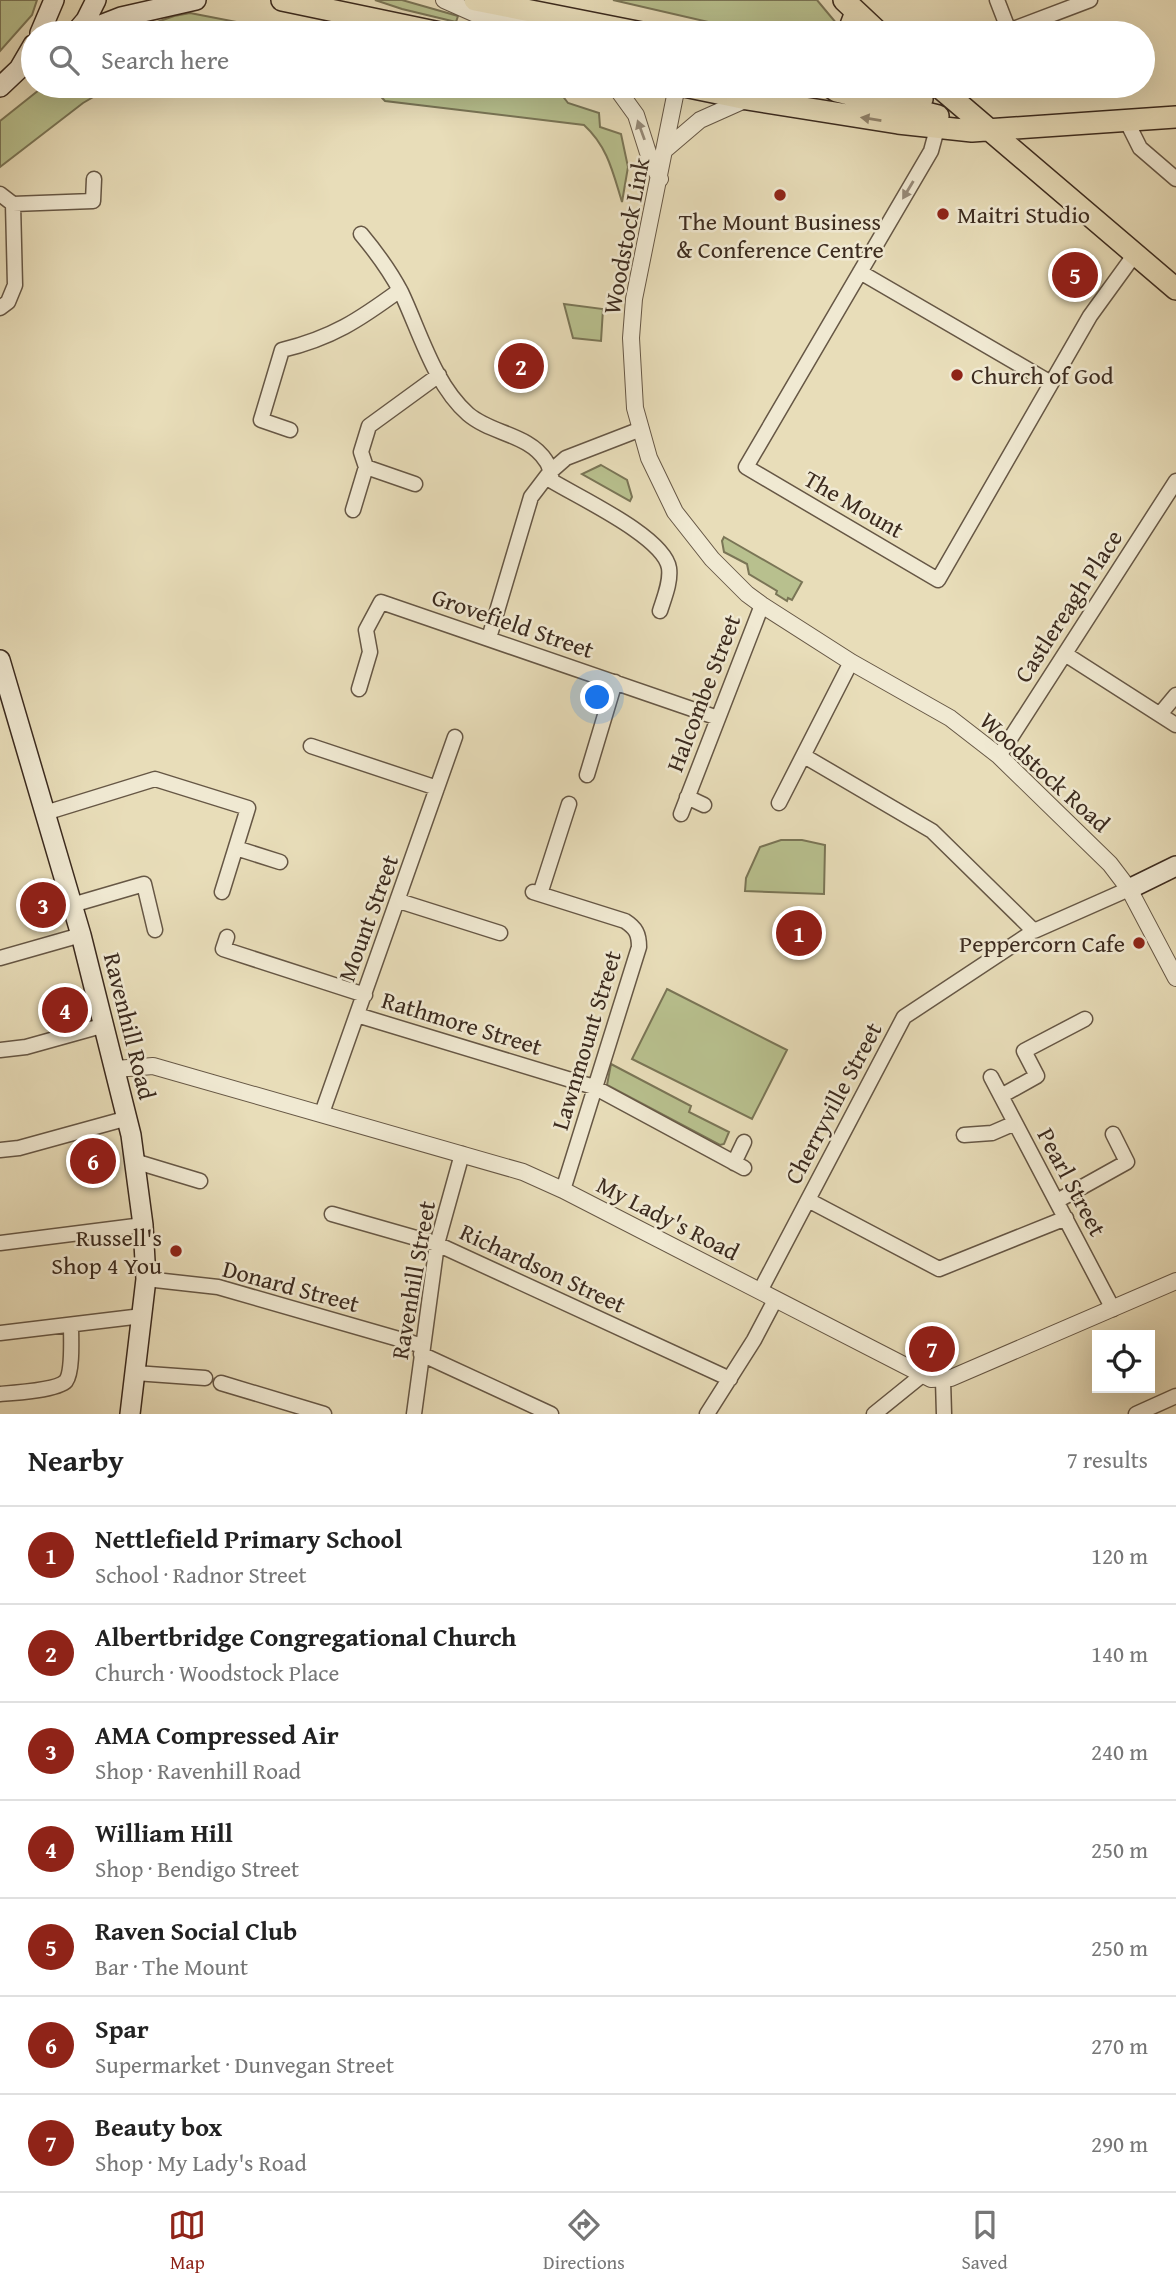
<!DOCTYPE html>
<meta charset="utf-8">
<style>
body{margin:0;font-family:"Gentium Book Plus",serif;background:#f2f2f2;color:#222}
.controls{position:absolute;right:21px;bottom:21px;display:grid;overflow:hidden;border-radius:0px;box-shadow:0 7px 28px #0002}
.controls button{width:63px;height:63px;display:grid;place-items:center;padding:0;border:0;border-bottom:2px solid #e0e0e0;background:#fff;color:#222;font:35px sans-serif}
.you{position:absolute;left:598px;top:698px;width:24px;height:24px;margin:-18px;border:5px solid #fff;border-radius:50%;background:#1a73e8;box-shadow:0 0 0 10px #1a73e833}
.badge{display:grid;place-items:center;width:46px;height:46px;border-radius:50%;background:#8f2418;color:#fff;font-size:23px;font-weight:700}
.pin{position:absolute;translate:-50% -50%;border:4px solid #fff;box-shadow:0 2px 7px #0006}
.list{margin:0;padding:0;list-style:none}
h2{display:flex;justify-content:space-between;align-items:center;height:91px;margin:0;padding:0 28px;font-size:30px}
h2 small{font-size:23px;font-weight:400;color:#767676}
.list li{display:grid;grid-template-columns:46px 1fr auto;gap:21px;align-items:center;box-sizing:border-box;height:98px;padding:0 28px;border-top:2px solid #e0e0e0}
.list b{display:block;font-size:26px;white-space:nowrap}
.list p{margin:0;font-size:23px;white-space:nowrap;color:#767676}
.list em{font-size:23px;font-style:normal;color:#767676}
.icon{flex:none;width:38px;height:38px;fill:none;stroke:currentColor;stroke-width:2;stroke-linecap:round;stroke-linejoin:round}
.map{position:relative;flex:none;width:1176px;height:1414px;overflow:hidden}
.search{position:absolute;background:#fff;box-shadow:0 7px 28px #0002;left:21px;right:21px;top:21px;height:77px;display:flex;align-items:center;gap:18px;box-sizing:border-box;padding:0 24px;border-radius:38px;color:#767676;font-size:26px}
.sheet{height:777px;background:#fff}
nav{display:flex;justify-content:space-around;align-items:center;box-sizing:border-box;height:98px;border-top:2px solid #e0e0e0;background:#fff;font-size:19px;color:#767676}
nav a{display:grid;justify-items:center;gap:4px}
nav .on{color:#8f2418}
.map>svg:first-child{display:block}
</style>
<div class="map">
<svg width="1176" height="1414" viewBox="0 0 1176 1414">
<rect width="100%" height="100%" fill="#e8ddb9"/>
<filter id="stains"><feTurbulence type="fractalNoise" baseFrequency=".00286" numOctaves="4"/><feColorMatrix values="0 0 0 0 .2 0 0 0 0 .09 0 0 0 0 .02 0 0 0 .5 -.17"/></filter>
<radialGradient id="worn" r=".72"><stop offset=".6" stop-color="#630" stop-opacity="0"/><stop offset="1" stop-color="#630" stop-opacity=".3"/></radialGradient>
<!-- green -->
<path fill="#b8c08e" stroke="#7a7556" stroke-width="2" d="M 0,0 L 37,0 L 32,15 L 0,51 Z
M 375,0 L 402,0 L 458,16 L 456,22 L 402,9 Z
M 613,0 L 817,0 L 837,24 L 834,33 L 756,33 Z
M 190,13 L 257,26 L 267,33 L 126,33 L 174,16 Z
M 44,86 L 112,86 L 83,103 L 0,167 L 0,121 Z
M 371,86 L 555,86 L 568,103 L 599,113 L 600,127 L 621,134 L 628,167 L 622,202 C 613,173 608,147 584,125 L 385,101 Z
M 564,304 L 603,309 L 601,341 L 573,338 Z
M 601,465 L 627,480 L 632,497 L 630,501 L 582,474 Z
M 724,537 L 802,582 L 792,600 L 788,598 L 787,601 L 776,594 L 777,591 L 749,574 L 747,564 L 724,552 L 722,541 Z
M 781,840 L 802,840 L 825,845 L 824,894 L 745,891 L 746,878 L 760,847 Z
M 667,989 L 787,1050 L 752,1119 L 632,1059 Z
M 611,1064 L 691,1106 L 689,1112 L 729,1132 L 724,1144 L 720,1145 L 607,1085 Z"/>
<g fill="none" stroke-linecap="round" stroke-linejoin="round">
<!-- minor casing -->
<g stroke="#665745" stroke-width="17">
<path id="minor" d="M 997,0 L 1009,31
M 1003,33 L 1090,0
M 934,120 L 937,129 L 931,151 L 746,467 L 938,580 L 1090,316 L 1135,254
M 1127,122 L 1140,148 L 1176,179
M 0,194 L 13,204
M 361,234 C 376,252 390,271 401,292 C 420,332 434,384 468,414 C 491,434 529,434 546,461 C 550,466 551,475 552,481 C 580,498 664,537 669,568 C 671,582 664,598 660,611
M 860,272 L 1051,383
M 0,308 L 8,302 L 15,285 L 13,204 L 93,201 L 94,179
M 290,430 L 261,420 L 282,350 C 332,338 359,320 400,290
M 366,467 L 415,484
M 353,510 L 366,467 L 361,452 L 369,426 L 439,375
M 489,638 L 531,497 L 550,472 L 566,458 L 641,429
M 1065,654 L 1176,725
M 359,689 L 370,652 L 366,630 L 381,602 L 718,718
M 1161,713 L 1176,695
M 311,746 L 437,788
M 804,756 L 932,831 L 1034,931
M 999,756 L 1176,481
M 587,775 L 615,682
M 687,797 L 704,805
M 779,803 L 851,662
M 45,813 L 155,779 L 248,808 L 222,892
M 681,814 L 762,605
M 236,848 L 280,862
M 533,892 L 625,921 C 636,928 639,934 639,947 L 563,1190
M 540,894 L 569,804
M 399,901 L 500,933
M 72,905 L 144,884 L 155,930
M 227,937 L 223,949 L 365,995
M 0,958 L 81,935
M 357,1015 L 594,1087 L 744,1168
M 0,1050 L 26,1047 L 105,1025
M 991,1077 L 1113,1309
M 1001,1096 L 1037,1076 L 1024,1051 L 1085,1019
M 322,1113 L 455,737
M 964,1135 L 992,1133 L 1015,1123
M 0,1150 L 19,1148 L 128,1118
M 134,1161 L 200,1181
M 734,1163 L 744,1142
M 808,1200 L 939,1269 L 1066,1218
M 1057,1201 L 1127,1162 L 1113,1134
M 332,1214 L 437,1244 L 730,1379
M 0,1243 L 143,1225
M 146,1279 L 218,1287 L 423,1346
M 760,1291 L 904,1017 L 1034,931 L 1129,889
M 0,1333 L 142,1316
M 421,1354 L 551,1414
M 135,1373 L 205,1378
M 943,1380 L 944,1414
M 221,1383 L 324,1414
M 0,1394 C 13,1393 58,1390 66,1381 C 73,1371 71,1337 71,1325
M 414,1414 L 437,1244 L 462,1154
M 707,1414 L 754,1340 L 775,1300
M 874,1414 L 921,1376
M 1136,1414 L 1176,1396"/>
</g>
<!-- tertiary casing -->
<g stroke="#665745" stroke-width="18">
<path id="tertiary" d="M 444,0 L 480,16 L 554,33
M 615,86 L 636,115 L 650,159 L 660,179
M 677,86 L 634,299 L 631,338 L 635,408 L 649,458 L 675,512 L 712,559 L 747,594 L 762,605 L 851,662 L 950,718 L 999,756 L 1110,864 L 1129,889 L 1176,978
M 666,149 L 700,120 L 747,99
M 116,1069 L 153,1066 L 523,1172 L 563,1190 L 931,1379 L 951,1378 L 1176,1281"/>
</g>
<!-- secondary casing -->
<g stroke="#3b2a1e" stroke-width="22">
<path id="secondary" d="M 40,33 L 54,0
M 75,33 L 86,20 L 96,0
M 80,33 L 121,17 L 196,0
M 0,87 L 19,69 L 33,45
M 0,660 L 81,935 L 131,1135 L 143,1225 L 146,1279 L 130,1414
M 1129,889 L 1176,866"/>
</g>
<!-- primary casing -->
<g stroke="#3b2a1e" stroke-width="24">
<path id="primary" d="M 282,0 L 440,33
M 475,0 L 642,33
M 844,0 L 879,33
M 848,33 L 856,12
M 684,86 L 747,99 L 898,123 L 972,131 L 1176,117
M 829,86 L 837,91 L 938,116
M 873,86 L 922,99
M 938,86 L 1176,289"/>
</g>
<!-- minor -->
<use href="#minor" stroke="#f0e9d2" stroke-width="14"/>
<!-- tertiary -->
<use href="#tertiary" stroke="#f0e9d2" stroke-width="16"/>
<!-- secondary -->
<use href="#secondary" stroke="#f0e9d2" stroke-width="19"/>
<!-- primary -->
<use href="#primary" stroke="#e8ddb9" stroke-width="21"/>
</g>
<!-- one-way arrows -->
<defs><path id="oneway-solid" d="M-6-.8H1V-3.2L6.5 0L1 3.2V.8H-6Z" transform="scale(1.75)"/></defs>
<use fill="#92846c" href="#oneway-solid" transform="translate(871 119) rotate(-171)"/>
<g fill="#968a78">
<use href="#oneway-solid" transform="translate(641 130) rotate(-110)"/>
<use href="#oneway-solid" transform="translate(908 190) rotate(121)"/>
</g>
<!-- markers -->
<g fill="#8f2418" stroke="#f0e9d2" stroke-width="2.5">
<circle cx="780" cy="195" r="7"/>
<circle cx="943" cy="214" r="7"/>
<circle cx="957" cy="375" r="7"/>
<circle cx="1139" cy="943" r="7"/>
<circle cx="176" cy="1251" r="7"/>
</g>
<g text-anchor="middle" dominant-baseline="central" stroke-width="5" stroke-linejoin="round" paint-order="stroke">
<!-- poi labels -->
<g font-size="24" fill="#3b2a1e" stroke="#f0e9d2" text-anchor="start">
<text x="957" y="214">Maitri Studio</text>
<text x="780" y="221" text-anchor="middle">The Mount Business<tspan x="780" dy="28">&amp; Conference Centre</tspan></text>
<text x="971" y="375">Church of God</text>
<text x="1125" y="943" text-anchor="end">Peppercorn Cafe</text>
<text x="162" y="1237" text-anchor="end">Russell's<tspan x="162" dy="28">Shop 4 You</tspan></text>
</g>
<!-- street labels -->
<g font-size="24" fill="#3b2a1e" stroke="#f0e9d2">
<text transform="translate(626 236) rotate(-79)">Woodstock Link</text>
<text transform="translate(854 504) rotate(30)">The Mount</text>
<text transform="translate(1068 606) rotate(-57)">Castlereagh Place</text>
<text transform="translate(513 623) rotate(19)">Grovefield Street</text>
<text transform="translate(703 693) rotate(-69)">Halcombe Street</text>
<text transform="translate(1045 772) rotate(42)">Woodstock Road</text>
<text transform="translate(368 918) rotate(-70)">Mount Street</text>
<text transform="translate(462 1023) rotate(17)">Rathmore Street</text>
<text transform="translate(130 1026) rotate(76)">Ravenhill Road</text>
<text transform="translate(586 1040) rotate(-73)">Lawnmount Street</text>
<text transform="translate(833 1103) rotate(-62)">Cherryville Street</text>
<text transform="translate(1072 1182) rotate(62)">Pearl Street</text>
<text transform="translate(668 1218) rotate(27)">My Lady's Road</text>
<text transform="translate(543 1268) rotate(25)">Richardson Street</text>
<text transform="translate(413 1280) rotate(-80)">Ravenhill Street</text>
<text transform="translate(291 1286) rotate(15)">Donard Street</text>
</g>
</g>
<rect width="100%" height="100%" filter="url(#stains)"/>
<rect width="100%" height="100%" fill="url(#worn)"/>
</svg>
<div class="controls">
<button><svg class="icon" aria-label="locate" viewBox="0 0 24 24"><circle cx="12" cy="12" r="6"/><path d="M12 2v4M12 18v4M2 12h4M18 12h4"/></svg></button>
</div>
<div class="you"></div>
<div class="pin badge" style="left:799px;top:933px">1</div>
<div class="pin badge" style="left:521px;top:366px">2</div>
<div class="pin badge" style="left:43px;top:905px">3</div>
<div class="pin badge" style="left:65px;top:1010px">4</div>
<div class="pin badge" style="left:1075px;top:275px">5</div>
<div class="pin badge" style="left:93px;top:1161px">6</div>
<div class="pin badge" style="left:932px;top:1349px">7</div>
<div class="search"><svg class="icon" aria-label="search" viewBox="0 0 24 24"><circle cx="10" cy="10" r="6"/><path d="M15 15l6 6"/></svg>Search here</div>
</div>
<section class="sheet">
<h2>Nearby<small>7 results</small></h2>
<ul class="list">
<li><span class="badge">1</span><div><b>Nettlefield Primary School</b><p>School · Radnor Street</p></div><em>120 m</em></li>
<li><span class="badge">2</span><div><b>Albertbridge Congregational Church</b><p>Church · Woodstock Place</p></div><em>140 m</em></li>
<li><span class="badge">3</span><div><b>AMA Compressed Air</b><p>Shop · Ravenhill Road</p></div><em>240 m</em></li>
<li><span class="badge">4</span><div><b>William Hill</b><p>Shop · Bendigo Street</p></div><em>250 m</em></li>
<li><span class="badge">5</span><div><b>Raven Social Club</b><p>Bar · The Mount</p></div><em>250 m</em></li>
<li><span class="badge">6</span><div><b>Spar</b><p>Supermarket · Dunvegan Street</p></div><em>270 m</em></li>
<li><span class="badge">7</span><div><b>Beauty box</b><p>Shop · My Lady's Road</p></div><em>290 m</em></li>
</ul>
</section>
<nav>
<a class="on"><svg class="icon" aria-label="map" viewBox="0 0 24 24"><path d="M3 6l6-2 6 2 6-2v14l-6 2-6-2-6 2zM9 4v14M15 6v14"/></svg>Map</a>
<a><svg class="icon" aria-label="directions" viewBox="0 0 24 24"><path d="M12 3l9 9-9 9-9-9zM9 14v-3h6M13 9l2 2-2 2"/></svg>Directions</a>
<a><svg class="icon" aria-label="saved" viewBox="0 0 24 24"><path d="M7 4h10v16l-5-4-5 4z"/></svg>Saved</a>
</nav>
